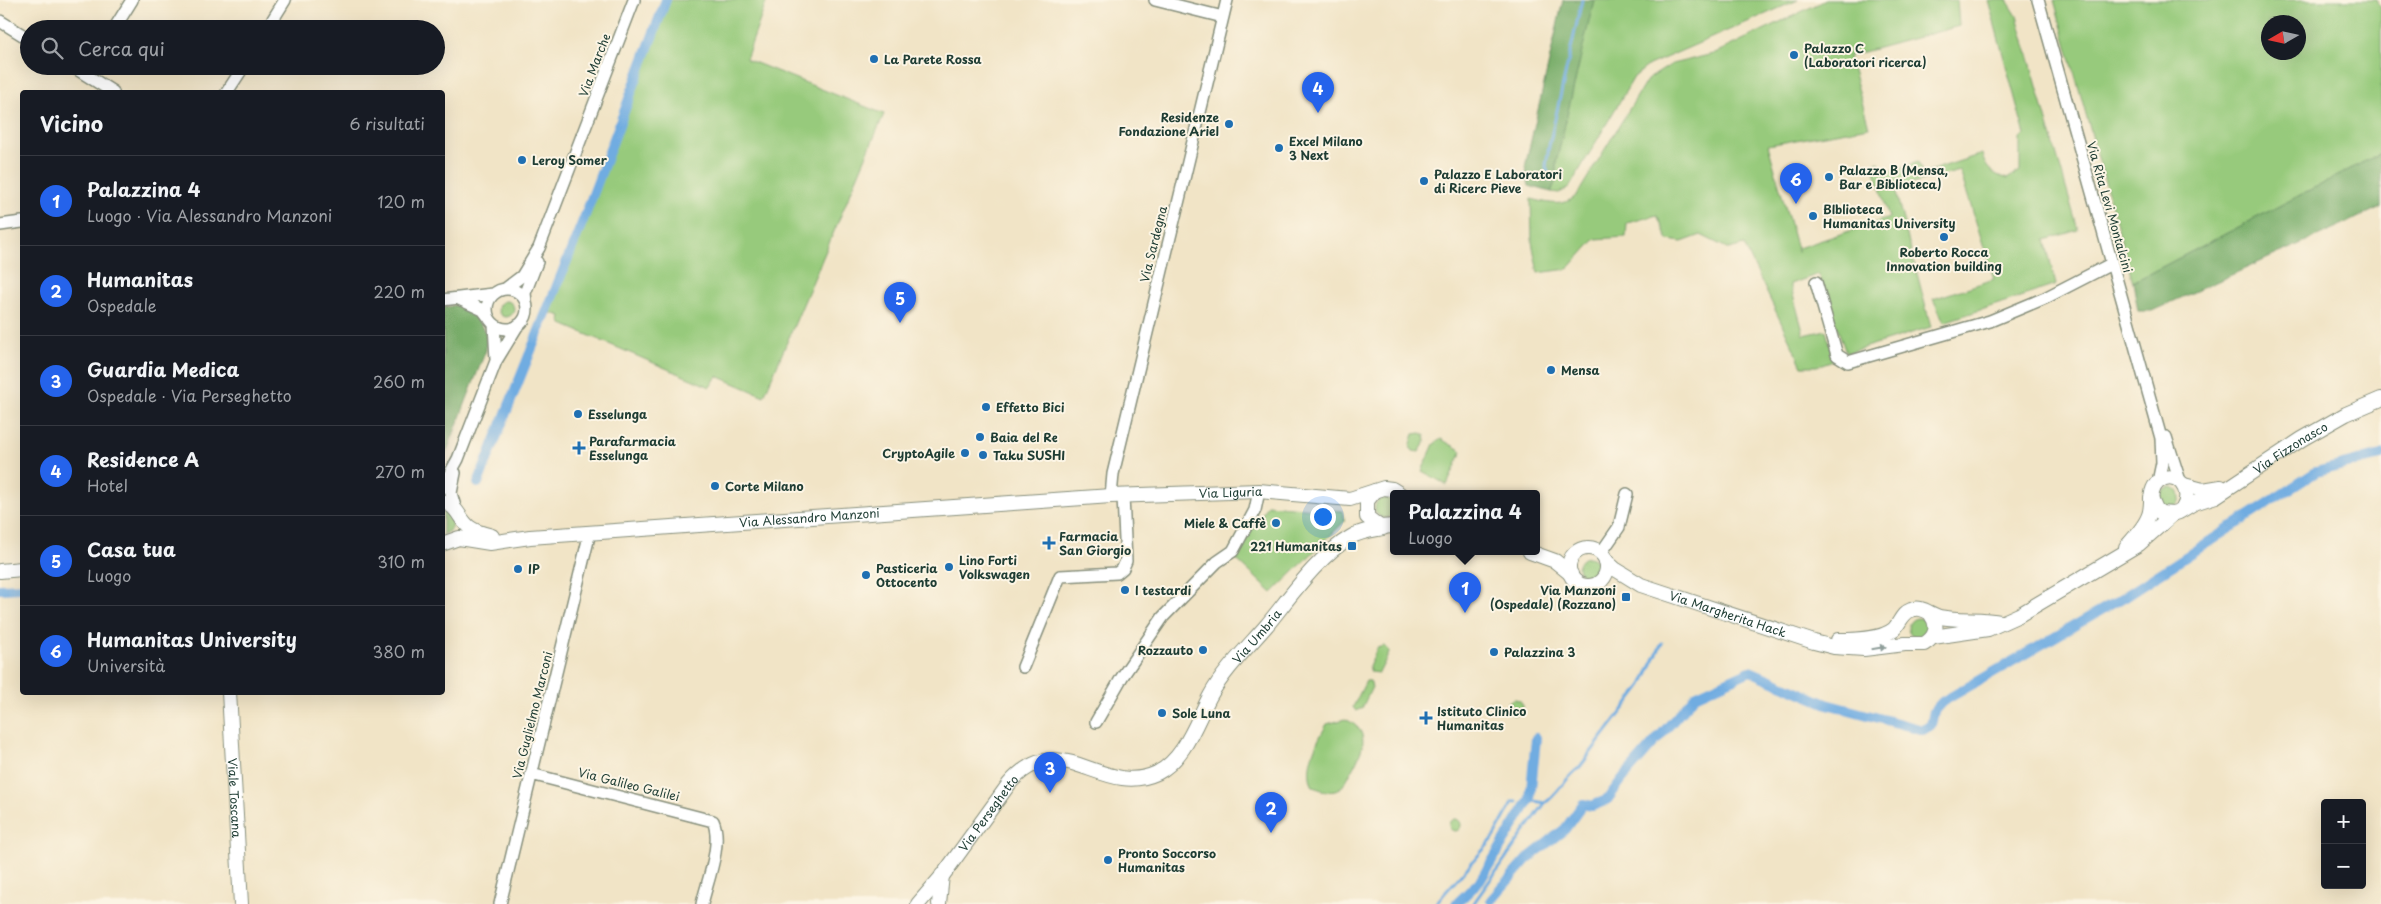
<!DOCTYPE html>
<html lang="it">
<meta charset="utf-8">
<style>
body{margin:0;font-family:"Playpen Sans",sans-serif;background:#20242c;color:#f1f3f6}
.controls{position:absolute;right:15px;bottom:15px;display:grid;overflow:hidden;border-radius:5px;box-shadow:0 5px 20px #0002}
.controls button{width:45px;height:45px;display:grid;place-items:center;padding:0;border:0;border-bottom:1px solid #363941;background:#171b24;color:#f1f3f6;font:25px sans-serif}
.compass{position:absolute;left:2261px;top:15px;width:45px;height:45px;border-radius:50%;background:#171b24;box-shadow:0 5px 20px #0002;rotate:261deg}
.you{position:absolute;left:1322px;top:516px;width:18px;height:18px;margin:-12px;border:4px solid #fff;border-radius:50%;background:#1a73e8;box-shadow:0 0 0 8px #1a73e833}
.badge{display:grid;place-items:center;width:32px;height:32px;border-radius:50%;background:#2563eb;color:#fff;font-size:16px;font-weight:700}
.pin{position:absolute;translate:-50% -41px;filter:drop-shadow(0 1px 2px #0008)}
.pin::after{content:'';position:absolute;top:26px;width:18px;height:15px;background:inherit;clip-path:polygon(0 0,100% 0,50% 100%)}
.popup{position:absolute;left:1390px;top:490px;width:150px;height:65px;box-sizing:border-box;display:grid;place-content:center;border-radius:5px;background:#171b24;filter:drop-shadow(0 1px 4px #0005);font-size:16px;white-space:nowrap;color:#9ea1a6}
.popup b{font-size:19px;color:#f1f3f6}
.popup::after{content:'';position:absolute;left:50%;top:100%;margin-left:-10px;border:10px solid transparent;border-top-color:#171b24}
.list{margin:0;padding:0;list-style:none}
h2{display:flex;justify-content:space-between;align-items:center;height:65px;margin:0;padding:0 20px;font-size:21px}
h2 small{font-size:16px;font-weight:400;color:#9ea1a6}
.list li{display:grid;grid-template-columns:32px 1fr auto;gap:15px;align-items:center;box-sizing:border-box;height:90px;padding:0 20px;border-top:1px solid #363941}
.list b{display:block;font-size:19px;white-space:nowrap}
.list p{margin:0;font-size:16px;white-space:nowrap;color:#9ea1a6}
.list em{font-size:16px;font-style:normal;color:#9ea1a6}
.icon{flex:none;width:28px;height:28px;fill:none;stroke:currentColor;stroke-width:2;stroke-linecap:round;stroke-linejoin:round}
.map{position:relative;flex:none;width:2381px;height:904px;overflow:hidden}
.search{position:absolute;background:#171b24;box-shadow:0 5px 20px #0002;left:20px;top:20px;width:425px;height:55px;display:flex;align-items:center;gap:12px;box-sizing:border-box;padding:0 18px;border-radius:28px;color:#9ea1a6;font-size:19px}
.panel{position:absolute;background:#171b24;box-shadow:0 5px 20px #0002;left:20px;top:90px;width:425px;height:605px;border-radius:5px}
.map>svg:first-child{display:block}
</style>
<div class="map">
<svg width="2381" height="904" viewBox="0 0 2381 904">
<rect width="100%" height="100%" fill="#fcf5e5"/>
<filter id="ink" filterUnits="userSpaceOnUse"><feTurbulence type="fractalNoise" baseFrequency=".02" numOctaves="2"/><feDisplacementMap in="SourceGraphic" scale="10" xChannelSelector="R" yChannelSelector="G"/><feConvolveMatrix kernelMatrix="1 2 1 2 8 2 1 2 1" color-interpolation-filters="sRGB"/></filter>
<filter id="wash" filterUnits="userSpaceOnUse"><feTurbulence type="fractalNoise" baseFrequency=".0096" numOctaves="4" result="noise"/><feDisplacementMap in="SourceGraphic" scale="20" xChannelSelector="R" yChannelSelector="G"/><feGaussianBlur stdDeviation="1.12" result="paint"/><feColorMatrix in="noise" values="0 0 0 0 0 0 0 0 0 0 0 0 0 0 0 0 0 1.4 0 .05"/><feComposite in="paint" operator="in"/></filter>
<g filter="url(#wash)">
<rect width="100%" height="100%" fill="#f1e4c6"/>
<!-- green -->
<path fill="#97ca7b" stroke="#5b8458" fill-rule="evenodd" d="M 667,0 L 767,0 L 746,59 L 884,114 L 764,396 L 717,376 L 710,387 L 562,324 L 560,320 L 561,316 L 549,312 Z
M 1593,0 L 1798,0 L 1649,65 L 1634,77 L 1569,188 L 1559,193 L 1551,192 L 1556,180 L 1556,163 Z
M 1826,0 L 1957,0 L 1959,26 L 1849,56 L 1869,127 L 1768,145 L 1798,253 L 1798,248 L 1889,218 L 1873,164 L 1879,162 L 1883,173 L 1918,162 L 1923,173 L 1982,154 C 1985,169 1993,174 2007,179 L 2020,171 L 2020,138 L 2025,135 L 1988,0 L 2007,0 L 2017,16 L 2078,230 L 2045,240 L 2056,285 L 1944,322 L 1933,299 L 1994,279 L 1960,171 L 1901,187 L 1896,193 L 1931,327 L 1846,353 L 1819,274 L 1790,284 L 1804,335 L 1826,330 L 1833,360 L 1817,366 L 1802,366 L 1744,245 L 1729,249 L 1701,235 L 1682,242 L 1668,240 L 1657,215 L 1627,223 L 1626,237 L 1595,239 L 1568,269 L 1538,273 L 1532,242 L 1531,199 C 1549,203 1563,208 1577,195 L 1647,80 L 1672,64 L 1713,54 Z
M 2054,0 L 2377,0 L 2381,9 L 2381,153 L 2133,282 ZM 2268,22 L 2298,22 L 2298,52 L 2268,52 Z
M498 309a8 8 0 1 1 16 0a8 8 0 1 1-16 0Z
M 1421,433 L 1425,435 L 1426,441 L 1419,452 L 1413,451 L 1410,447 L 1414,434 Z
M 1441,439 L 1462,451 L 1447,485 L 1422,471 L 1434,444 Z
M2160 497a10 10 0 1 1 20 0a10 10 0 1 1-20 0Z
M1375 508a10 10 0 1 1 20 0a10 10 0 1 1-20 0Z
M 1267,505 L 1342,511 L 1345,521 L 1272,593 L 1235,558 Z
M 443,512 C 451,515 454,522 450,530 L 443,535 Z
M1578 567a10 10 0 1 1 20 0a10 10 0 1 1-20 0Z
M1908 628a10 10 0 1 1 20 0a10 10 0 1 1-20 0Z
M 1384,646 L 1389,650 L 1389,653 L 1379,673 L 1371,672 L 1369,667 L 1377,648 Z
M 1366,681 L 1370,681 L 1372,687 L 1362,708 L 1356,711 L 1353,707 Z
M1507 707a8 8 0 1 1 16 0a8 8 0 1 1-16 0Z
M 1345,719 C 1371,731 1364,747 1353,768 C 1349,775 1346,782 1341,788 C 1332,795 1322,790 1313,787 C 1303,766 1317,742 1327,724 Z
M1449 825a6 6 0 1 1 12 0a6 6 0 1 1-12 0Z"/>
<!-- forest -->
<path fill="#79ae6b" stroke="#4c7650" d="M 1563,0 L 1594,0 L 1556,163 L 1556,180 L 1551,192 L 1529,186 L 1525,167 Z
M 2381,153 L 2381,207 L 2152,311 L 2138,311 L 2133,282 Z
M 456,305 L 476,318 L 486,333 L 486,350 L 443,461 L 443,308 Z"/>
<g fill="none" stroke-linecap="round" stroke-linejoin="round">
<!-- stream -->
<path stroke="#6face1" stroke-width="3" d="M 1550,180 L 1546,166 L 1549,146 L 1582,0
M 1534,801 L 1545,803
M 1435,904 L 1492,840 L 1513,802 L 1517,802
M 1473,904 L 1545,803 C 1559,793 1565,778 1579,768 L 1642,685 L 1662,643"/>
<!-- canal -->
<path stroke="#6face1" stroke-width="10" d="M 478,483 L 586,213 L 666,0
M 0,589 L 22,588
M 1491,900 L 1527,859 L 1565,829 L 1583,804 L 1592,806 L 1607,800 L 1623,778 L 1695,696 L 1750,671 L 1827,704 L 1923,730 L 1931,725 L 1934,711 L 1942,702 L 2124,597 L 2316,472 L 2381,455
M 1456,904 L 1480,881 L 1530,799 L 1536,738"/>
</g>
</g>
<g filter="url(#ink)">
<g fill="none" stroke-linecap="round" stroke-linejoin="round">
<!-- minor casing -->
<g stroke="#88907d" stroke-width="14">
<path id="minor" d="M 1155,0 L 1223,17
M 2038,0 L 2161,438 L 2162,463 L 2158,482
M 0,21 L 29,39
M 114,29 L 132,0
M 267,29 L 285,0
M 72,66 L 113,92
M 227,92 L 244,66
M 0,225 L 22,222
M 1816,282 L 1837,355 L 1848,362 L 1990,321 L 2045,298 L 2111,264
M 505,289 L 522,276 L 539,248 L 634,0
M487 309a20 20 0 1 1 40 0a20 20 0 1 1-40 0Z
M 459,299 L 483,310 L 489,318
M 442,300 L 493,294
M 526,302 L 525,293 L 537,262
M 494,324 L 496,359
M 2166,437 L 2180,481
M 442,488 L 458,459 L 496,361 L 518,325
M 1111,496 L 1113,474 L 1227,0
M 455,507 L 451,493 L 455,473
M 1601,553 L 1619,527 L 1627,494
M 1023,667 L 1060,576 L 1117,573 L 1123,568 L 1126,561 L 1123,496
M 1096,722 L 1122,677 L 1163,617 L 1217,562 L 1233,551 L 1255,510 L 1259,491
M 531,774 L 713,821 C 723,843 707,882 702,904
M 500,904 L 590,532"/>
</g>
<!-- tertiary casing -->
<g stroke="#88907d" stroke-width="16">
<g id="tertiary">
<path d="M 2184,485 L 2203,490 L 2221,487"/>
<path d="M 1375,491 L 1367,501 L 1367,517 L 1380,527 L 1394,526"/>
<path id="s1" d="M 2151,498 L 2156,509 L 2161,513 L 2173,514 L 2179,512 L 2194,503 L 2216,496 L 2302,439 L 2346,414 L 2381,399"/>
<path d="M 442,502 C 458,505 458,518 469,527 C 475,532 484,534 492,536"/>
<path id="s2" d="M 442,544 L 459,538 L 490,543 L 530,537 L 1111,496 L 1259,491 L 1350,499 L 1384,488 L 1392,489 L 1400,494"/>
<path d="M 2126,547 C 2134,538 2145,527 2149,515 C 2153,505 2148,491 2158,482 C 2176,467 2194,491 2183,508"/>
<circle cx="1588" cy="567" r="19"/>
<path d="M 1530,552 L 1555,561 L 1571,574"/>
<path id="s3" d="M 1606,561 L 1615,569 L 1641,585 L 1814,642 L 1834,647 L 1864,649 L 1905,644 L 1924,644 C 1936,637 1939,626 1931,615"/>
<path d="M 0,571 L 22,569"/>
<path d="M 1933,637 L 1988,629 L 2019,615 L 2139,544 L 2173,514"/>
<path d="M 1838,640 C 1853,640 1881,640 1894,629 C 1900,623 1902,613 1911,610 C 1922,605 1930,615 1940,617 C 1960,621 1981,618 2001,622"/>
<path id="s4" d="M 229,692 L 241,904"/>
<path id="s5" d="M 918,904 L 943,875 L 1009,784 C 1060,724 1101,799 1157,773 C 1185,759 1196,722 1210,696 C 1224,670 1248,647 1267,625 C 1290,597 1319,555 1351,537 C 1360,531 1372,530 1383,528"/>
<path d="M 939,904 L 942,875"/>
</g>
</g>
<!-- minor -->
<use href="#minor" stroke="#fff" stroke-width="11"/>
<!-- tertiary -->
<use href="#tertiary" stroke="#fff" stroke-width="14"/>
</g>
<!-- one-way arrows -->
<defs><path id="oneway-solid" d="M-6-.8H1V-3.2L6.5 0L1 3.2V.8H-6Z" transform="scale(1.25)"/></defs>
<use fill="#8f9e9a" href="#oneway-solid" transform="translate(1879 648) rotate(-9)"/>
</g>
<!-- markers -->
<g fill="#1f6fb2" stroke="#fcf5e5" stroke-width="2">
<circle cx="1794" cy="55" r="5"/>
<circle cx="874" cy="59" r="5"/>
<circle cx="1229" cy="124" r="5"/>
<circle cx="1279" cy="148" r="5"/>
<circle cx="522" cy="160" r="5"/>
<circle cx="1829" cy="177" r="5"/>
<circle cx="1424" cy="181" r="5"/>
<circle cx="1813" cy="216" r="5"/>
<circle cx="1944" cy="237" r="5"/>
<circle cx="1551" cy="370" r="5"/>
<circle cx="986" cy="407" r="5"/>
<circle cx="578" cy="414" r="5"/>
<circle cx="980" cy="437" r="5"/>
<path d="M576.5 440.5h5v5h5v5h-5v5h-5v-5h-5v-5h5z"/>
<circle cx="965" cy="453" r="5"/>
<circle cx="983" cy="455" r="5"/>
<circle cx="715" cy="486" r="5"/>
<circle cx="1276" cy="523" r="5"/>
<path d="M1046.5 535.5h5v5h5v5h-5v5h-5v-5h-5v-5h5z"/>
<rect x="1347" y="541" width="10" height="10" rx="2.5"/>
<circle cx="949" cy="567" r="5"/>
<circle cx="518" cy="569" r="5"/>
<circle cx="866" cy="575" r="5"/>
<circle cx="1125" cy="590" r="5"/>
<rect x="1621" y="592" width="10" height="10" rx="2.5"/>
<circle cx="1203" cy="650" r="5"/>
<circle cx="1494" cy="652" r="5"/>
<circle cx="1162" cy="713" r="5"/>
<path d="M1423.5 710.5h5v5h5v5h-5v5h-5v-5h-5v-5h5z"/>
<circle cx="1108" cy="860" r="5"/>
</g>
<g text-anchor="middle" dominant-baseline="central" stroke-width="4" stroke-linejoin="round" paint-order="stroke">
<!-- poi labels -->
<g font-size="12" font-weight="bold" fill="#1f3d34" stroke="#fcf5e5" text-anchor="start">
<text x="1804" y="48">Palazzo C<tspan x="1804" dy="14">(Laboratori ricerca)</tspan></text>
<text x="884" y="59">La Parete Rossa</text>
<text x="1219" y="117" text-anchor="end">Residenze<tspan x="1219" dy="14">Fondazione Ariel</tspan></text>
<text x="1289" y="141">Excel Milano<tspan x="1289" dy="14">3 Next</tspan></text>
<text x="532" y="160">Leroy Somer</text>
<text x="1839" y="170">Palazzo B (Mensa,<tspan x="1839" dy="14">Bar e Biblioteca)</tspan></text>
<text x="1434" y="174">Palazzo E Laboratori<tspan x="1434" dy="14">di Ricerc Pieve</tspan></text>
<text x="1823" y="209">BIblioteca<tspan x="1823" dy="14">Humanitas University</tspan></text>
<text x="1944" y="252" text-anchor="middle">Roberto Rocca<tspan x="1944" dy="14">Innovation building</tspan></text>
<text x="1561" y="370">Mensa</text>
<text x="996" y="407">Effetto Bici</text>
<text x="588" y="414">Esselunga</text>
<text x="990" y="437">Baia del Re</text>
<text x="589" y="441">Parafarmacia<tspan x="589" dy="14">Esselunga</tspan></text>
<text x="955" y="453" text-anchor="end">CryptoAgile</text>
<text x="993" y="455">Taku SUSHI</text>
<text x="725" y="486">Corte Milano</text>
<text x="1266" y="523" text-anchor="end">Miele &amp; Caffè</text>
<text x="1059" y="536">Farmacia<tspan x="1059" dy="14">San Giorgio</tspan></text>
<text x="1342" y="546" text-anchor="end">221 Humanitas</text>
<text x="959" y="560">Lino Forti<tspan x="959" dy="14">Volkswagen</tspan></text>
<text x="876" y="568">Pasticeria<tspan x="876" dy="14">Ottocento</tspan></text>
<text x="528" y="569">IP</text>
<text x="1135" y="590">I testardi</text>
<text x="1616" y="590" text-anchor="end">Via Manzoni<tspan x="1616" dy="14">(Ospedale) (Rozzano)</tspan></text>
<text x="1193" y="650" text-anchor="end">Rozzauto</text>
<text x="1504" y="652">Palazzina 3</text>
<text x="1437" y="711">Istituto Clinico<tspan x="1437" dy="14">Humanitas</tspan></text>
<text x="1172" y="713">Sole Luna</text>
<text x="1118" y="853">Pronto Soccorso<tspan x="1118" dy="14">Humanitas</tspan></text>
</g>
<!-- street labels -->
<g font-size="12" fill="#1f3d34" stroke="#fcf5e5">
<text transform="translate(594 65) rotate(-69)">Via Marche</text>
<text transform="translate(2110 207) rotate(74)">Via Rita Levi Montalcini</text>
<text transform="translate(1153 244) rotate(-76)">Via Sardegna</text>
<text stroke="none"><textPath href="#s1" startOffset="166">Via Fizzonasco</textPath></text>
<text stroke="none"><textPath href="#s2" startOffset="792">Via Liguria</textPath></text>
<text stroke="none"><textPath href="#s2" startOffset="370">Via Alessandro Manzoni</textPath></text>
<text stroke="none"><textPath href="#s3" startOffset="134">Via Margherita Hack</textPath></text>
<text stroke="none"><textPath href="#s5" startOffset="481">Via Umbria</textPath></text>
<text transform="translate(532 715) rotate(-76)">Via Guglielmo Marconi</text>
<text transform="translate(629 784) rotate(14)">Via Galileo Galilei</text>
<text stroke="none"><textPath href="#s4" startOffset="106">Viale Toscana</textPath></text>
<text stroke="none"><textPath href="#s5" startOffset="115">Via Perseghetto</textPath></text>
</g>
</g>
</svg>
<div class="controls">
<button>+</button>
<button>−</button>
</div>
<svg class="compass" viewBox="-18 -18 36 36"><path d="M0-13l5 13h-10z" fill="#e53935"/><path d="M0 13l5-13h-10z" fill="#9ea1a6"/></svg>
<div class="you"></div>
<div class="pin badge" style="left:1465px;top:613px">1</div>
<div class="popup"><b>Palazzina 4</b>Luogo</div>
<div class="pin badge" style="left:1271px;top:833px">2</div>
<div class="pin badge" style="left:1050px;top:793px">3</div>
<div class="pin badge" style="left:1318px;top:113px">4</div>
<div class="pin badge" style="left:900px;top:323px">5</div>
<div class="pin badge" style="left:1796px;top:204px">6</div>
<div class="search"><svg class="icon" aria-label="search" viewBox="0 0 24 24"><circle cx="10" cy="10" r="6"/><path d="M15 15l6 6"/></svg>Cerca qui</div>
<section class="panel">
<h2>Vicino<small>6 risultati</small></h2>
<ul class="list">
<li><span class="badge">1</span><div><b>Palazzina 4</b><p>Luogo · Via Alessandro Manzoni</p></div><em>120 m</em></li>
<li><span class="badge">2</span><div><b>Humanitas</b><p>Ospedale</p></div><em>220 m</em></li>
<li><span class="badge">3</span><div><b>Guardia Medica</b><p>Ospedale · Via Perseghetto</p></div><em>260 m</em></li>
<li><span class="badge">4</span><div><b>Residence A</b><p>Hotel</p></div><em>270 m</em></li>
<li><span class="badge">5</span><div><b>Casa tua</b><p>Luogo</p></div><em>310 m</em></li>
<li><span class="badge">6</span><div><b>Humanitas University</b><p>Università</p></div><em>380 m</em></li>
</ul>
</section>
</div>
